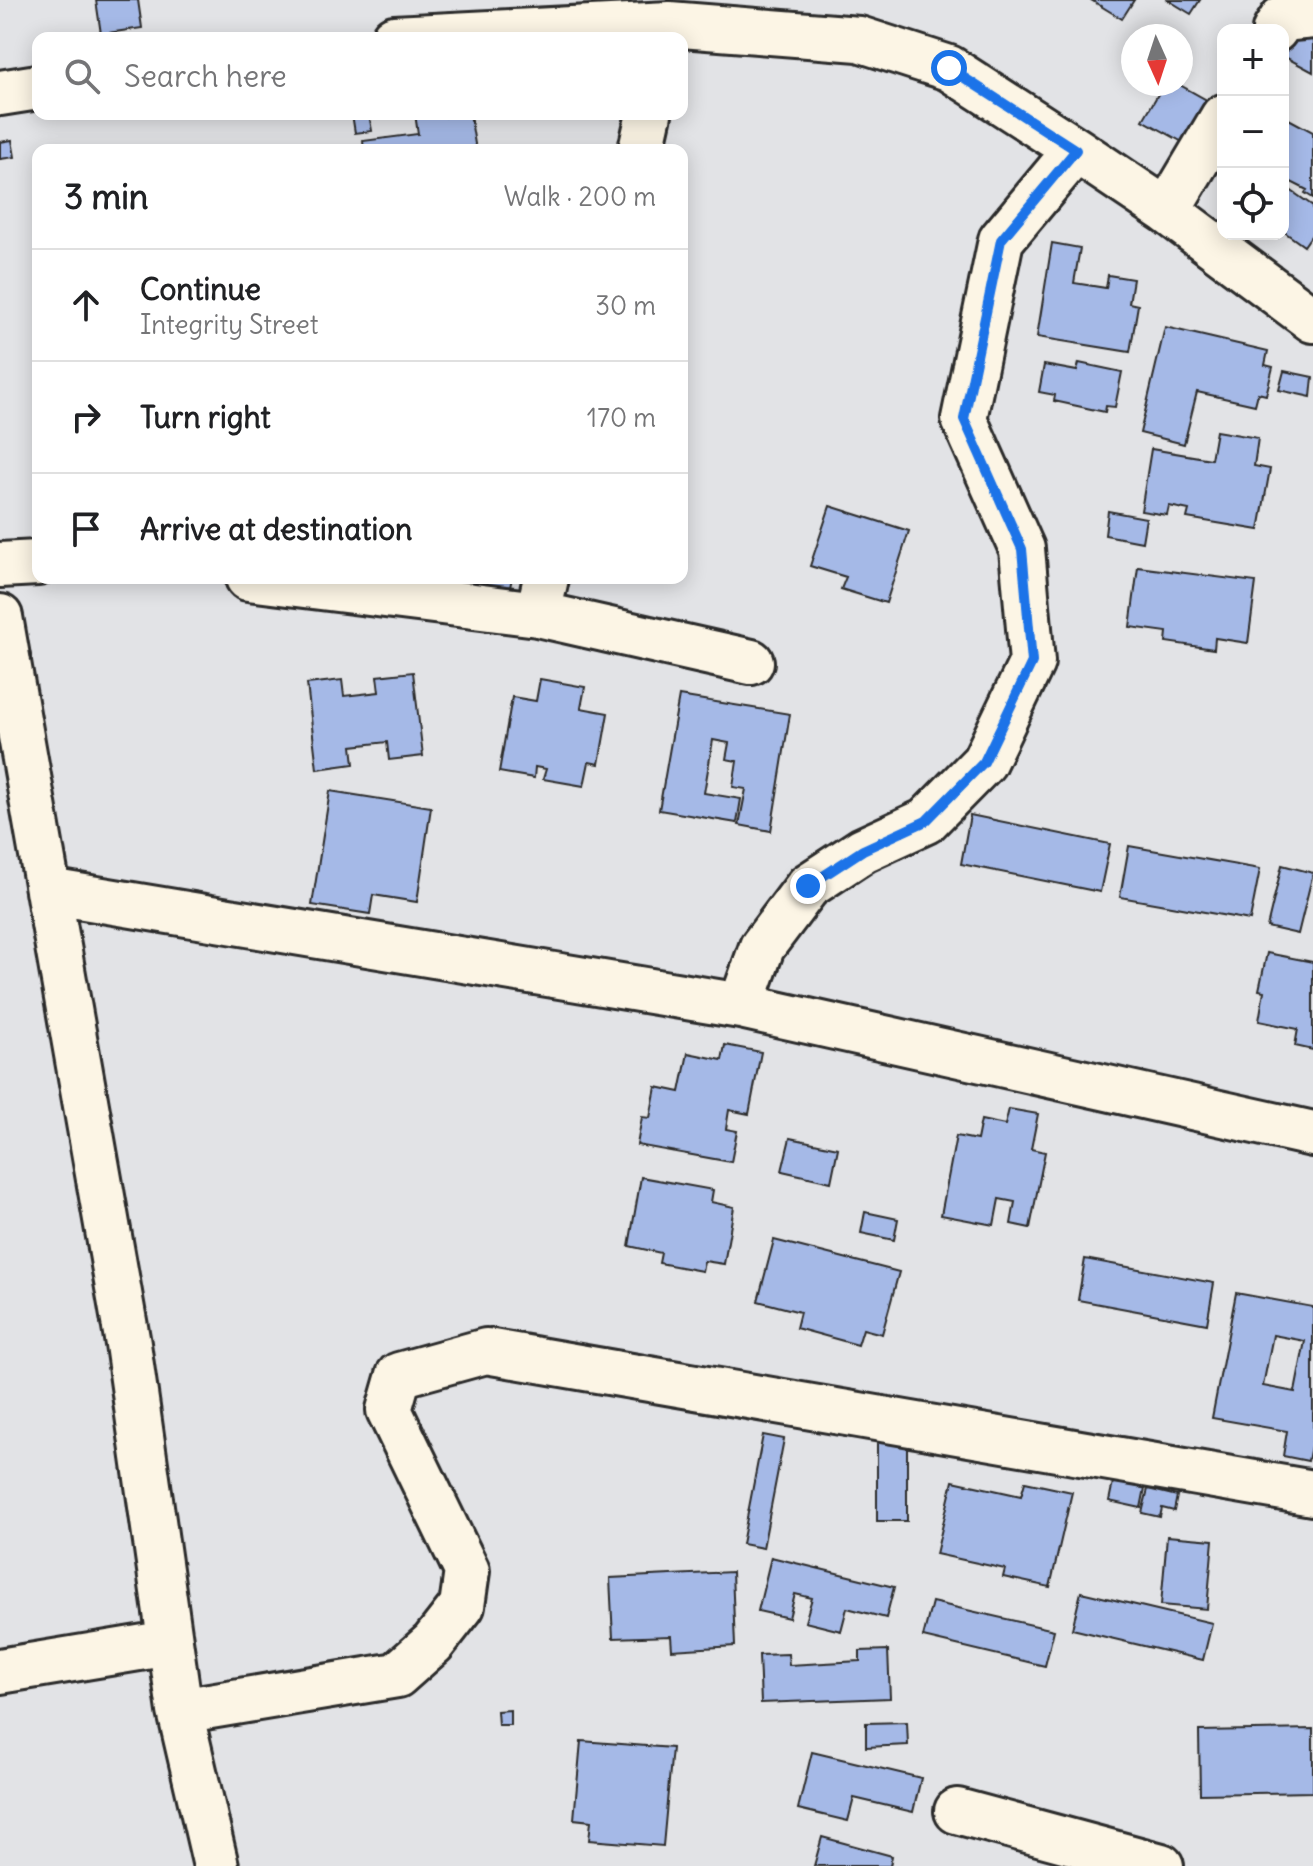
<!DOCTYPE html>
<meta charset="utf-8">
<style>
body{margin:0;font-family:Delius,sans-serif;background:#f6f6f6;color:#202124}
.controls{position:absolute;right:24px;top:24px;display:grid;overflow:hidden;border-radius:16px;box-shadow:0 4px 20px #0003}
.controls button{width:72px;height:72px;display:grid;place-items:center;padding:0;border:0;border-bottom:2px solid #e0e0e0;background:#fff;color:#202124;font:40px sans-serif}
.compass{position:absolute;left:1121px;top:24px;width:72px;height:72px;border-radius:50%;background:#fff;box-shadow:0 4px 20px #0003;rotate:177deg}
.stop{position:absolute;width:24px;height:24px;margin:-18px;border:6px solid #1a73e8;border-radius:50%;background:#fff}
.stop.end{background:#1a73e8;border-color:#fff;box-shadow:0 2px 8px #0008}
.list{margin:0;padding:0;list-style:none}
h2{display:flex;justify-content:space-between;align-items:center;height:104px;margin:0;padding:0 32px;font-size:34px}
h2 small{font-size:26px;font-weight:400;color:#757577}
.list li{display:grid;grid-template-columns:52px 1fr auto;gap:24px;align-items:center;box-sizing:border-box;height:112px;padding:0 32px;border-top:2px solid #e0e0e0}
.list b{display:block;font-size:30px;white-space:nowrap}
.list p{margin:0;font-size:26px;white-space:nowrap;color:#757577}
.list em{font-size:26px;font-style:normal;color:#757577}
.icon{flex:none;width:44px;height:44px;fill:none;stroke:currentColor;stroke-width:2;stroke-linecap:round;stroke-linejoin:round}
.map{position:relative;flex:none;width:1313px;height:1866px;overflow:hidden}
.search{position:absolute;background:#fff;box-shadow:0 4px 20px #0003;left:32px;top:32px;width:656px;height:88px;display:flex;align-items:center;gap:20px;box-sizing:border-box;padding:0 28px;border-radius:16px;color:#757577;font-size:30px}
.panel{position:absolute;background:#fff;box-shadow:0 4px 20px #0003;left:32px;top:144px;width:656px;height:440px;border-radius:16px}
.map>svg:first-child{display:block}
</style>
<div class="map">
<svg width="1313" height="1866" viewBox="0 0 1313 1866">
<rect width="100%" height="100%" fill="#e2e3e6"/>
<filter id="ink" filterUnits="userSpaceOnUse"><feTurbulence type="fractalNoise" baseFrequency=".0125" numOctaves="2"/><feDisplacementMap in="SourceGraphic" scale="16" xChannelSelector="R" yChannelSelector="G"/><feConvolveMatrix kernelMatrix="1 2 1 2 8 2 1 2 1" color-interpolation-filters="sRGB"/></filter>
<g filter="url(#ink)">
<!-- building -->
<path fill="#a5b9e7" stroke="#2b2b2b" stroke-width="2" fill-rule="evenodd" d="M 96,0 L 138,0 L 142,28 L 101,34 Z
M 1091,0 L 1134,0 L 1122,19 Z
M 1168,0 L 1200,0 L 1191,14 Z
M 1313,35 L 1313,72 L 1283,56 L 1283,39 Z
M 1164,84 L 1178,84 L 1219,107 L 1195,149 L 1143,120 Z
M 352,114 L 369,114 L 372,131 L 355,133 Z
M 415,114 L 446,114 L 446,117 L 470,114 L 476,150 L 364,150 L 363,141 L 418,134 Z
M 1285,117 L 1313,132 L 1313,198 L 1305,193 L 1307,190 L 1283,178 L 1283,121 Z
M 12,140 L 15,157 L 0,159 L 0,142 Z
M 1283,185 L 1313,206 L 1313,233 L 1304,246 L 1283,231 Z
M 1052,243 L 1080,248 L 1074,283 L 1106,288 L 1108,275 L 1133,279 L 1129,303 L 1138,305 L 1130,352 L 1037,337 Z
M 1165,327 L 1268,351 L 1265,365 L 1273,367 L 1266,395 L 1258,393 L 1255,405 L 1197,392 L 1184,444 L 1140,433 Z
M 1079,363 L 1122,372 L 1115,407 L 1106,406 L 1105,412 L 1054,401 L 1055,395 L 1039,392 L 1044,365 L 1077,371 Z
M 1284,371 L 1313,377 L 1311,397 L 1279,390 Z
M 1216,431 L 1258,438 L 1254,466 L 1270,469 L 1259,530 L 1187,518 L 1189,510 L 1169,506 L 1167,515 L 1141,511 L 1151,449 L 1211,459 Z
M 830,506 L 909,531 L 886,603 L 841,589 L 846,577 L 810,566 Z
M 1108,511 L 1146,518 L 1142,542 L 1105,535 Z
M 1138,567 L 1256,582 L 1248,643 L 1215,638 L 1214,649 L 1166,642 L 1167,632 L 1130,627 Z
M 487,578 L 512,578 L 508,596 L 485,592 Z
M 413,672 L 423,756 L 389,760 L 387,742 L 352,746 L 354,764 L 317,769 L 307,684 L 342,680 L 344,696 L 379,692 L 377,676 Z
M 540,679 L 585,687 L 581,708 L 608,713 L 599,764 L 589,762 L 584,786 L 543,779 L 546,769 L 535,767 L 534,778 L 499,772 L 512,697 L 536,701 Z
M 679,696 L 790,714 L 771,831 L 739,825 L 746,789 L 733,787 L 737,761 L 726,759 L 729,743 L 713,740 L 704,793 L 741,799 L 737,823 L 659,810 Z
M 330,791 L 431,807 L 417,902 L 373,895 L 370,914 L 312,905 Z
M 970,815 L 1110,844 L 1100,892 L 961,864 Z
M 1129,846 L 1260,869 L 1250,920 L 1120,897 Z
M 1282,865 L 1313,873 L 1298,934 L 1267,927 Z
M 1267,953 L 1313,962 L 1313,1050 L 1295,1046 L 1298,1029 L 1259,1021 L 1264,991 L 1259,990 Z
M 725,1045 L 761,1052 L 749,1114 L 729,1110 L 726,1129 L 737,1131 L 731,1162 L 637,1145 L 642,1117 L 650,1118 L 656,1087 L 680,1092 L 688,1053 L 722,1060 Z
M 1009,1109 L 1038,1114 L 1031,1149 L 1045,1152 L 1030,1228 L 1011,1224 L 1015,1202 L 999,1199 L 994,1225 L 941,1215 L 956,1136 L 977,1140 L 981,1120 L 1005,1125 Z
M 790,1138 L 838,1148 L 831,1182 L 782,1171 Z
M 641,1177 L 713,1190 L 711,1202 L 734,1207 L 724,1264 L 704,1261 L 702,1271 L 659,1263 L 661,1253 L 629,1246 Z
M 865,1212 L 898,1219 L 894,1240 L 861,1233 Z
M 774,1240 L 899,1272 L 882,1334 L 863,1329 L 858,1345 L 796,1328 L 800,1312 L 758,1301 Z
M 1085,1259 L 1214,1283 L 1207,1324 L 1078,1300 Z
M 1236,1293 L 1313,1307 L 1313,1436 L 1308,1461 L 1283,1456 L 1287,1431 L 1212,1418 ZM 1273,1335 L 1305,1341 L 1295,1392 L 1263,1386 Z
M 763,1435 L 784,1439 L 763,1548 L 742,1544 Z
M 907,1439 L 907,1521 L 877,1521 L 877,1440 Z
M 953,1481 L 1021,1496 L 1025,1482 L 1072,1492 L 1050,1587 L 1003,1577 L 1005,1569 L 936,1554 Z
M 1113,1482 L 1145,1488 L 1141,1508 L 1109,1501 Z
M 1148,1489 L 1177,1496 L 1174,1511 L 1162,1508 L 1160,1517 L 1142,1513 Z
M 1167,1536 L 1213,1540 L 1207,1609 L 1161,1605 Z
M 771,1557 L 894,1587 L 886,1618 L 847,1608 L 841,1631 L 805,1622 L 812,1598 L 795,1594 L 789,1618 L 758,1611 Z
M 732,1572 L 735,1646 L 672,1650 L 671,1636 L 613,1638 L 610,1578 Z
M 1081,1592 L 1212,1623 L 1203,1660 L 1072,1629 Z
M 932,1602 L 1054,1630 L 1045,1666 L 923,1637 Z
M 888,1650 L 890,1698 L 761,1703 L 759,1655 L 788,1654 L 789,1665 L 860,1661 L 860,1651 Z
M 510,1710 L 510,1725 L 498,1725 L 497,1711 Z
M 907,1722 L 908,1745 L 866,1747 L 866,1723 Z
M 1313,1729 L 1313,1792 L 1200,1794 L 1199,1731 Z
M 581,1741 L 672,1748 L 663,1846 L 589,1840 L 591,1821 L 574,1819 Z
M 812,1752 L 921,1778 L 913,1812 L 854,1798 L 848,1821 L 798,1809 Z
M 822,1837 L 892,1856 L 890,1866 L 814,1866 Z"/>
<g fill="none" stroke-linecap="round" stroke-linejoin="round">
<!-- minor casing -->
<g stroke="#2b2b2b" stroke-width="50">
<path id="minor" d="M 1275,30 L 1282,19 L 1313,16
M 394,38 L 669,24 L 859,39 L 949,68 L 1076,150 L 1167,211 L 1313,320
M 0,93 L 38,87
M 641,150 L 649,114
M 1167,211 L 1223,117
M 0,565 L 38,563
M 248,578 L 538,614 L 751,662
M 538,614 L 546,578
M 0,617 L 128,1344 L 180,1711 L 216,1866
M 48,891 L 741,1006 L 1313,1134
M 741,1006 L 762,947 L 808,886 L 863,850 L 926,821 L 984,762 L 1032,662 L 1022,549 L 964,419 L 1001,240 L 1076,150
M 0,1671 L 169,1643
M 180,1711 L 397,1675 L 433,1643 L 462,1606 L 467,1571 L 389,1410 L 399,1375 L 486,1351 L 1313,1493
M 957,1811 L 1161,1866"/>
</g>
<!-- minor -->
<use href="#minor" stroke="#fcf5e5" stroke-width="44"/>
</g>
</g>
<g fill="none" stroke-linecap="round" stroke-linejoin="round" filter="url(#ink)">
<!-- route -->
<path stroke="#1a73e8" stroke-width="10" d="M 808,886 L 863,850 L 926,821 L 984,762 L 1032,662 L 1022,549 L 964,419 L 1001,240 L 1076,150 L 949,68"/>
</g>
</svg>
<div class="controls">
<button>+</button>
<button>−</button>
<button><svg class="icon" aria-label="locate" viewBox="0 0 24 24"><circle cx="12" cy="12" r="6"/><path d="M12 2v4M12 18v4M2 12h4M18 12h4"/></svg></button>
</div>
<svg class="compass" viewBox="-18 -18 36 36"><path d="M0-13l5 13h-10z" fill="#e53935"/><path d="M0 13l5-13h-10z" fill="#757577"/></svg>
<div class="stop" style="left:949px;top:68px"></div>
<div class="stop end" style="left:808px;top:886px"></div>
<div class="search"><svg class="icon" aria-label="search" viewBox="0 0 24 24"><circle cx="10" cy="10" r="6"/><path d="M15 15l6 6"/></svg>Search here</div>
<section class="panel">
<h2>3 min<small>Walk · 200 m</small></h2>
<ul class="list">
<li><svg class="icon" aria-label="ahead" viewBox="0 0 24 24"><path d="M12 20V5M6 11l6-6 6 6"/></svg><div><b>Continue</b><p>Integrity Street</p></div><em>30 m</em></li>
<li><svg class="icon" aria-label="right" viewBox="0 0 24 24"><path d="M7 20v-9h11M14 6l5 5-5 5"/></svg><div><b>Turn right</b></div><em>170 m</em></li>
<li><svg class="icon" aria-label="arrive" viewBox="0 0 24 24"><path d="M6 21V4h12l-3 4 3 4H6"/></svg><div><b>Arrive at destination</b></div></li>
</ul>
</section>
</div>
